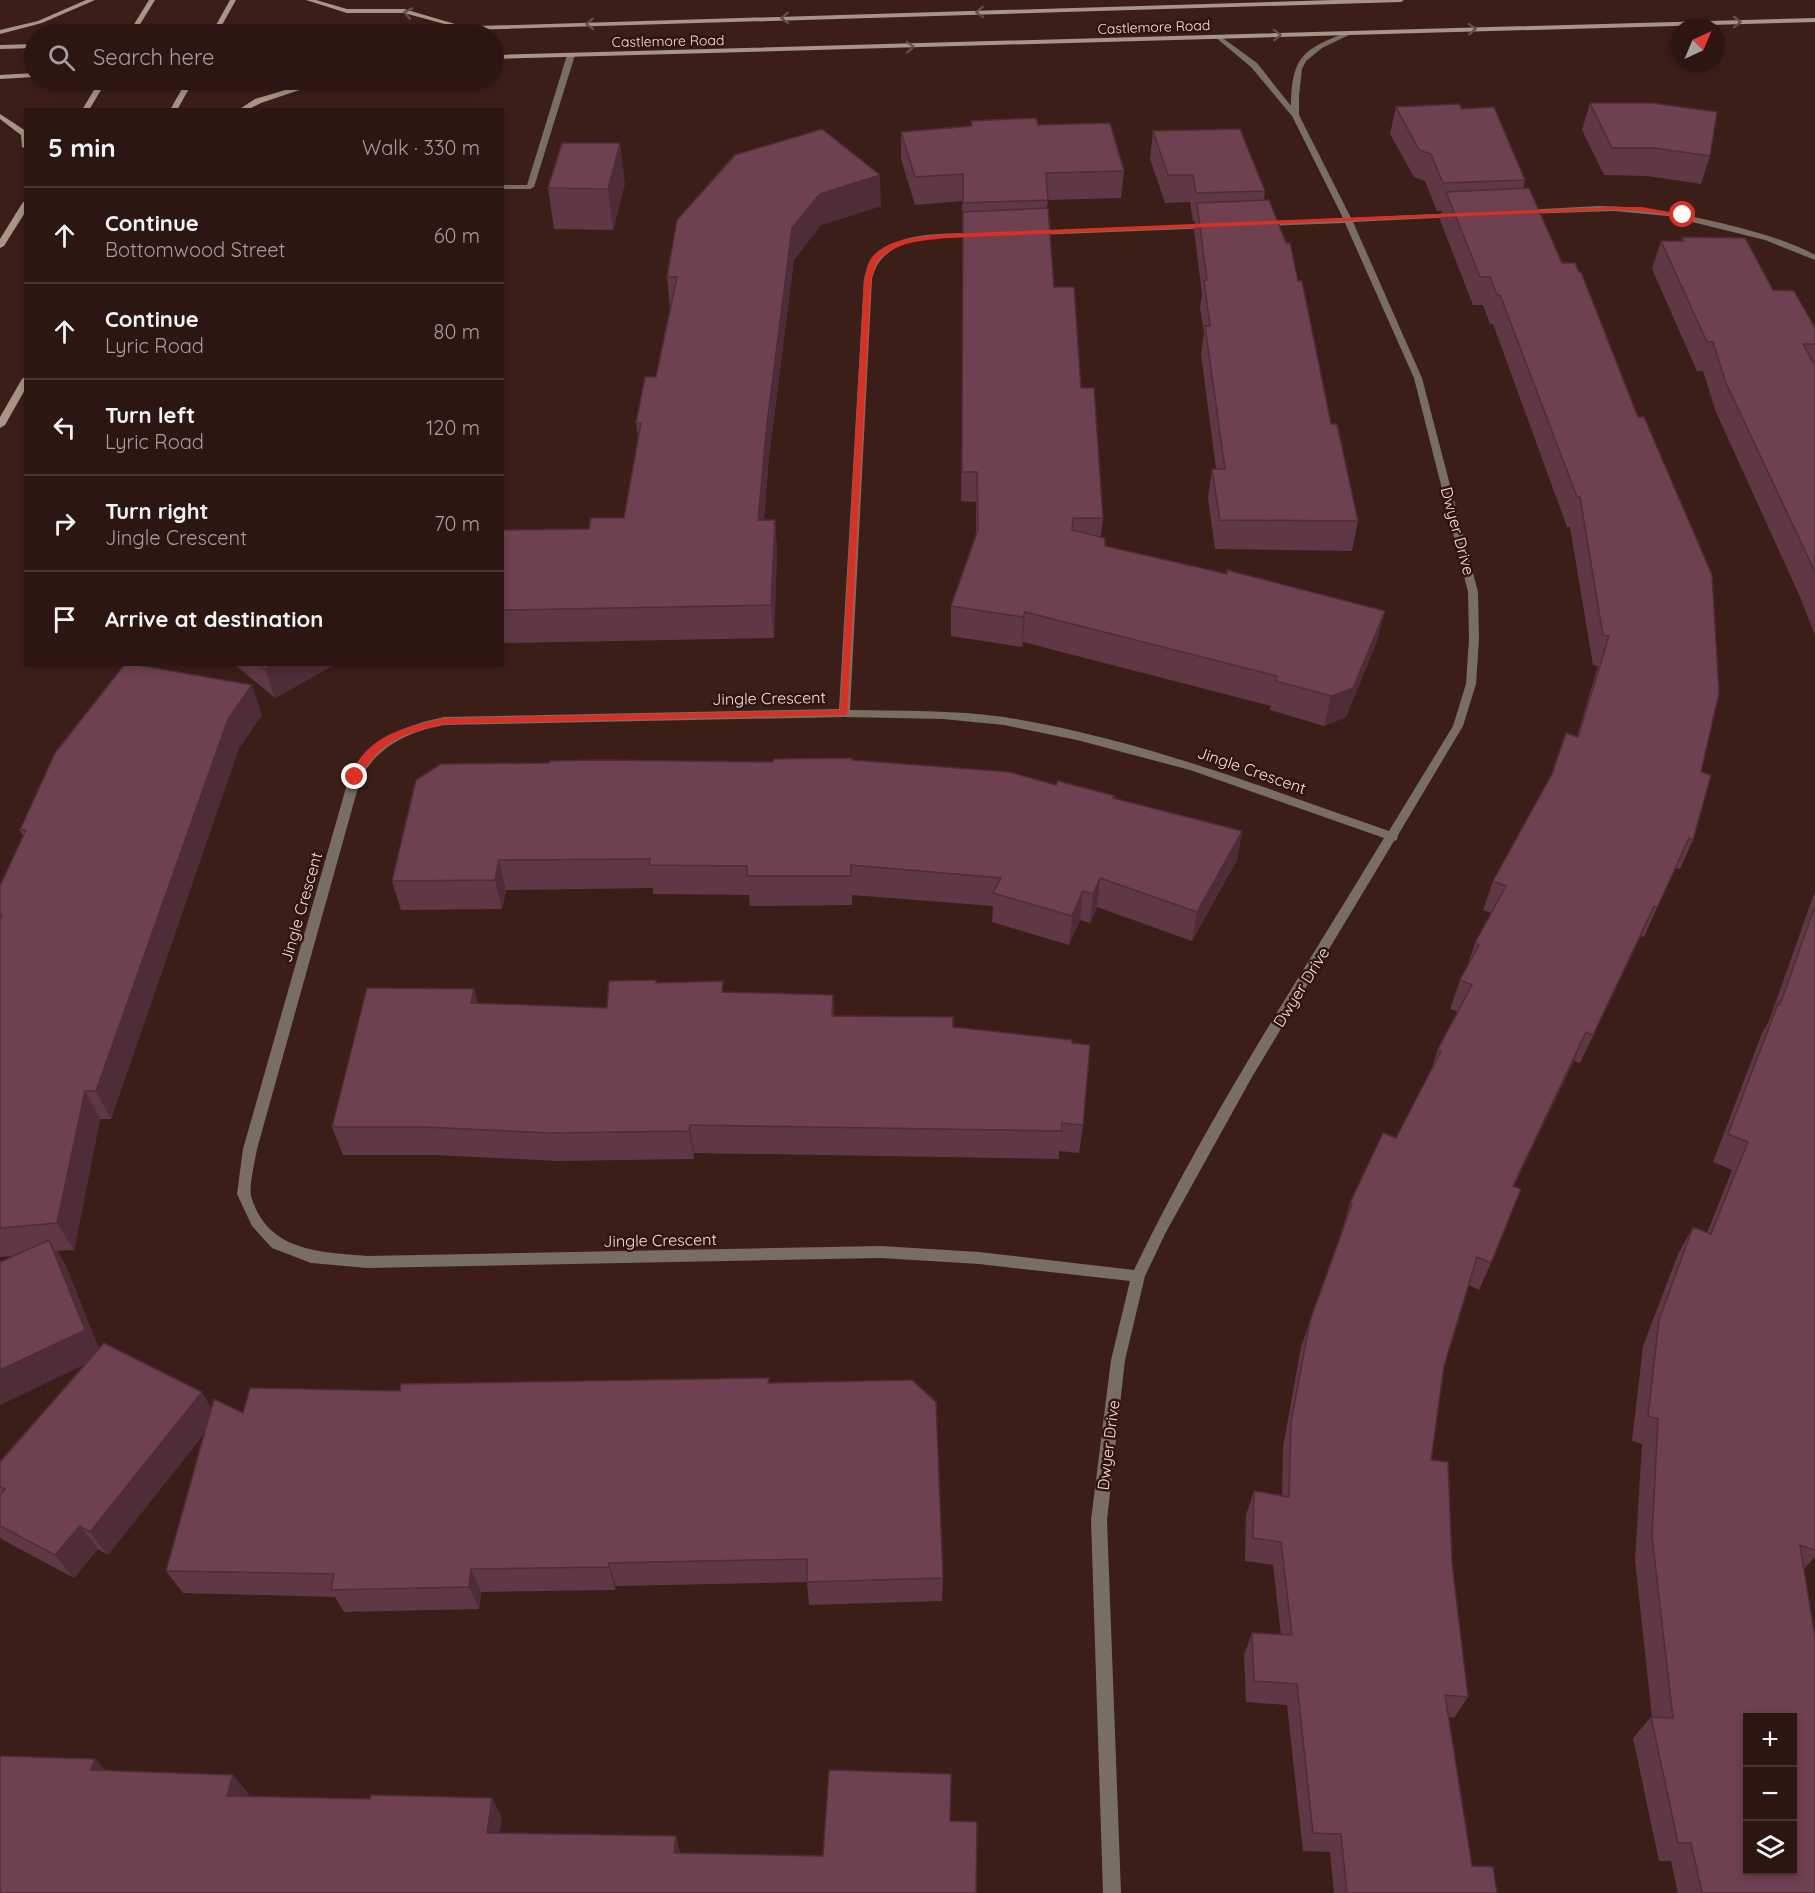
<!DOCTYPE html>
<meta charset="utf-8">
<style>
body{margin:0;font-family:Quicksand,sans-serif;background:#341f1b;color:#f1f3f6}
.controls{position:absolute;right:18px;bottom:18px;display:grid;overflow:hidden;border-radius:0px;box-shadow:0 3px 9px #0003}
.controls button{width:54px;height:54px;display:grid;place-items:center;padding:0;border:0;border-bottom:2px solid #483532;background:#2c1612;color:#f1f3f6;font:30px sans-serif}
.compass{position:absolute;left:1671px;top:18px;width:54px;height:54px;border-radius:50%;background:#2c1612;box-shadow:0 3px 9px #0003;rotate:44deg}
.stop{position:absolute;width:18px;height:18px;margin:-14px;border:4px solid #d93025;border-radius:50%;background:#fff}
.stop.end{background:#d93025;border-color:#fff;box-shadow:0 2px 6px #0008}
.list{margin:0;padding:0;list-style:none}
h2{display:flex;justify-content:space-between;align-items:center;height:78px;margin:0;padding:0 24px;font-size:26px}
h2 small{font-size:20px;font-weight:400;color:#a69f9f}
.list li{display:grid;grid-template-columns:39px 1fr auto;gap:18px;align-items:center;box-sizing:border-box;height:96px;padding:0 24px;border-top:2px solid #483532}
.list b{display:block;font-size:22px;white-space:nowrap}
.list p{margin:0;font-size:20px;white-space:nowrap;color:#a69f9f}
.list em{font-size:20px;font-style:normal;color:#a69f9f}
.icon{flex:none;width:33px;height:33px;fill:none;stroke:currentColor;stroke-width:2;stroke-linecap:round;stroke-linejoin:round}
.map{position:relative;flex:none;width:1815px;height:1893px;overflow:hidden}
.search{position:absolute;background:#2c1612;box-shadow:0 3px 9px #0003;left:24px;top:24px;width:480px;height:66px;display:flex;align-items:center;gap:15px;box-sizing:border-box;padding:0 21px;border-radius:33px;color:#a69f9f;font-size:22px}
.panel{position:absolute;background:#2c1612;box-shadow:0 3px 9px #0003;left:24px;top:108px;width:480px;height:558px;border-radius:0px}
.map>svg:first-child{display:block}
</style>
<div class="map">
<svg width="1815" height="1893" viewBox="0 0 1815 1893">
<rect width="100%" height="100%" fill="#3b1e18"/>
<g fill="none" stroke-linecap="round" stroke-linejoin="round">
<!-- service -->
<path fill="#786e63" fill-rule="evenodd" d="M 571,53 L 575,55 L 534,187 L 530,189 L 502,189 L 502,185 L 527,185 L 567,55 Z"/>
<!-- minor -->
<path fill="#786e63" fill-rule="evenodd" d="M 1348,32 L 1353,33 L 1322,48 L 1306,61 L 1302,69 L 1299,96 L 1299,115 L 1351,218 L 1456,213 L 1460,215 L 1456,217 L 1353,222 L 1422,378 L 1478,592 L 1479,639 L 1476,684 L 1463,726 L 1398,835 L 1397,840 L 1394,841 L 1252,1077 L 1166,1232 L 1145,1276 L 1125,1360 L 1107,1520 L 1121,1893 L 1103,1893 L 1091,1520 L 1111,1360 L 1130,1281 L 979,1264 L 881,1258 L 367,1268 L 311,1263 L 272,1248 L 252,1226 L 237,1194 L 243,1149 L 349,777 C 374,737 400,727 444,717 L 839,709 L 864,279 C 875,230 936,234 976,233 L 980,235 L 976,237 C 939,238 882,234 872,279 L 850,710 C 901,711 953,710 1004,717 C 1136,738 1263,787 1389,831 L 1453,726 L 1466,684 L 1469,639 L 1468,592 L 1414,378 L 1345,223 L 1261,226 L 1260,224 L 1264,222 L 1343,218 L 1292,116 L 1251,67 L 1215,37 L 1220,36 L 1257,63 L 1291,106 C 1292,56 1303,49 1348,32 ZM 844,717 L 943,719 L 1004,725 L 1077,740 L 1190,770 L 1384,838 C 1298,980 1206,1120 1134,1270 L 979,1252 L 881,1246 L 367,1256 C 320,1252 267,1252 251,1196 C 249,1185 255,1161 257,1149 L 361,777 C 380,745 408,732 444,725 Z
M 1599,206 C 1648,206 1693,216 1741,228 C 1766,235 1792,242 1815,255 L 1815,260 L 1765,240 L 1668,216 L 1614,211 L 1524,214 L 1520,212 L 1524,210 Z
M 1210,224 L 1214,226 L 1213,228 L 1036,235 L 1032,233 L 1036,231 Z"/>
<!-- secondary -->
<path fill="#a79685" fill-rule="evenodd" d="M 86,0 L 95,0 L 42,23 L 0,34 L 0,30 L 38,21 Z
M 149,0 L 155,0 L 134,34 L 128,34 Z
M 230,0 L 236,0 L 217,34 L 211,34 Z
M 306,0 L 316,0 L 347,9 L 404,9 L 455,24 L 452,26 L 404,13 L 347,13 Z
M 1334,0 L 1404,0 L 1401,2 L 335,34 L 280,34 L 283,32 Z
M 1815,18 L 1815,22 L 494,59 L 494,55 Z
M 34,44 L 34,48 L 0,49 L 0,45 Z
M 34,73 L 34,77 L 0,79 L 0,75 Z
M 100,80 L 107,80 L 89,110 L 82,110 Z
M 187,80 L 194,80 L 177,110 L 170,110 Z
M 319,80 L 329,80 L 261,103 L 247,110 L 238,110 L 255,99 Z
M 0,114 L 26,131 L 26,149 L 22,147 L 21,135 L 0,119 Z
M 23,202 L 26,202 L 26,211 L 4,246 L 0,248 L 0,239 Z
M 26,376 L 26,388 L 5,425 L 0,428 L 0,417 L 22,379 Z"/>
</g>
<!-- wall -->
<path fill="#5f3745" d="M 1590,103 L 1710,156 L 1701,184 L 1647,176 L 1604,175 L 1582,130 Z
M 1396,107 L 1462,109 L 1525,180 L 1523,189 L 1701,772 L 1693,840 L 1680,869 L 1675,868 L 1644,937 L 1641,936 L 1580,1063 L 1574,1061 L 1542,1127 L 1514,1186 L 1491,1263 L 1479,1290 L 1469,1285 L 1444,1366 L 1431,1460 L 1452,1563 L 1468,1697 L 1454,1718 L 1449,1717 L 1472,1866 L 1497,1893 L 1334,1893 L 1330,1852 L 1303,1851 L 1287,1705 L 1246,1702 L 1244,1655 L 1252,1633 L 1281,1635 L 1273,1565 L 1245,1561 L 1246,1515 L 1254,1491 L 1282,1495 L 1283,1447 L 1301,1347 L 1310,1321 L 1343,1230 L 1342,1230 L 1350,1203 L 1396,1138 L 1431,1070 L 1438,1049 L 1458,1012 L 1450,1009 L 1460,980 L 1467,967 L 1475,943 L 1491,913 L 1483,910 L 1493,881 L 1577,736 L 1598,666 L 1593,665 L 1570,527 L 1567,527 L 1493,324 L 1490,324 L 1483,305 L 1473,305 L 1440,220 L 1442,211 L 1437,211 L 1425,181 L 1414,177 L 1390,134 Z
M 971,121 L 1038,125 L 1124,171 L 1121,198 L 1048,200 L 1047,208 L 1054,287 L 1081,388 L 1103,518 L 1101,537 L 1105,546 L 1226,574 L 1227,570 L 1377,641 L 1346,717 L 1324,726 L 1270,710 L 1271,706 L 1023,642 L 1022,647 L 951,636 L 951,606 L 976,533 L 976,502 L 961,501 L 963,231 L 962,201 L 915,205 L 901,159 L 901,132 L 971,126 Z
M 1153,131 L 1265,191 L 1264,200 L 1298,281 L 1331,424 L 1358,521 L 1352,551 L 1215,549 L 1208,498 L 1212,469 L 1216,469 L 1201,354 L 1204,333 L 1200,308 L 1202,294 L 1194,230 L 1195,221 L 1193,221 L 1190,202 L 1165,203 L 1150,159 Z
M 625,183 L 613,230 L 554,229 L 548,188 Z
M 881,206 L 821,225 L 794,260 L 769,456 L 764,520 L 775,520 L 777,553 L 774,638 L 502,643 L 502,530 L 589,529 L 624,518 L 638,436 L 636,423 L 656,377 L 670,309 L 667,277 L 677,220 Z
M 1682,237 L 1773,290 L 1815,328 L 1815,635 L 1800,597 L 1716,412 L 1703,371 L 1697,371 L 1652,269 L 1661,241 L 1681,241 Z
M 234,664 L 336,664 L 275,698 Z
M 262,715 L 239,748 L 111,1119 L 100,1119 L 74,1250 L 57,1251 L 66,1266 L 99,1349 L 211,1409 L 243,1413 L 400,1391 L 769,1378 L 769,1383 L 943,1578 L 942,1601 L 809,1605 L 807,1582 L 616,1586 L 615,1590 L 481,1592 L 479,1609 L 344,1612 L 335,1597 L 183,1593 L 166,1571 L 205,1432 L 108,1555 L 98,1549 L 74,1578 L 3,1540 L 0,1537 L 0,1462 L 85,1364 L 0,1405 L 0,1262 L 13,1256 L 0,1257 L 0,886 L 23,836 L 20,830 Z
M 852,760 L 1056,785 L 1115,796 L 1114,799 L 1242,831 L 1237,860 L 1192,941 L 1097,907 L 1090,923 L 1080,920 L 1069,945 L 992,922 L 993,906 L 852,895 L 852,905 L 750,906 L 749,895 L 653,894 L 653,888 L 506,890 L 502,909 L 401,910 L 392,881 L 773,762 Z
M 1815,891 L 1815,1557 L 1804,1569 L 1815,1893 L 1678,1893 L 1671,1861 L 1659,1861 L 1633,1738 L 1651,1717 L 1652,1717 L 1635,1560 L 1642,1444 L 1632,1441 L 1643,1346 L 1678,1254 L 1693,1227 L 1707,1233 L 1732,1170 L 1713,1162 L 1762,1033 L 1769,1021 Z
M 657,983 L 724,992 L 833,995 L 834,1016 L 953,1027 L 1083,1125 L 1079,1153 L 1059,1151 L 1059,1159 L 694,1153 L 694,1159 L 557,1161 L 434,1155 L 343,1155 L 332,1127 L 474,989 L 478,1003 L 607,1008 Z"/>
<!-- shaded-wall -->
<path fill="#4e2d38" d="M 620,143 L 625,183 L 613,230 L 608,189 Z
M 880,175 L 881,206 L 821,225 L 794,260 L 769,456 L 761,554 L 758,520 L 767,423 L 792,228 L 820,194 Z
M 775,520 L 777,553 L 774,638 L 771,605 Z
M 1385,611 L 1377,641 L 1346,717 L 1324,726 L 1331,696 Z
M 1025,612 L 1023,642 L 1022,647 L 1023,617 Z
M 273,664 L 336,664 L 275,698 L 265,669 Z
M 252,685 L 262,715 L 239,748 L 111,1119 L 96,1091 L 228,719 Z
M 1242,831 L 1237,860 L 1192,941 L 1197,912 Z
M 499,860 L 506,890 L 502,909 L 495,880 Z
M 1100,878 L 1097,907 L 1090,923 L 1093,894 Z
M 1083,891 L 1080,920 L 1069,945 L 1072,916 Z
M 1654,906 L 1641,936 L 1580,1063 L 1593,1035 Z
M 474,989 L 481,1017 L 471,1003 Z
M 833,995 L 834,1023 L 832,1016 Z
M 1586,1032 L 1574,1061 L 1501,1213 L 1513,1186 Z
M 85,1091 L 100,1119 L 74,1250 L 57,1223 Z
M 690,1125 L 694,1153 L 694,1159 L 689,1131 Z
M 49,1240 L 66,1266 L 102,1356 L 0,1405 L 0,1370 Z
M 202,1392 L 217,1418 L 108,1555 L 90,1532 Z
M 80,1526 L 98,1549 L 74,1578 L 55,1555 Z
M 609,1563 L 616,1586 L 615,1590 L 609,1567 Z
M 471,1569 L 481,1592 L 479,1609 L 469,1587 Z
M 95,1759 L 114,1779 L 91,1770 Z
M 233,1775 L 249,1794 L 244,1815 L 227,1796 Z
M 492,1798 L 502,1817 L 497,1851 L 487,1833 Z
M 676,1836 L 681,1855 L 674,1853 Z"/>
<!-- building -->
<path fill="#6f4050" stroke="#4e2d38" stroke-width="1.5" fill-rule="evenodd" d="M 1590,103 L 1652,103 L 1717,112 L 1710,156 L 1655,148 L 1612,148 Z
M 1459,104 L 1462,109 L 1494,107 L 1525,180 L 1443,183 L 1431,154 L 1419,150 L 1396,107 Z
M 1036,118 L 1038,125 L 1110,123 L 1124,171 L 1046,173 L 1048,200 L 963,203 L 963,174 L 915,177 L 901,132 L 972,126 L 971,121 Z
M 822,129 L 880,175 L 820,194 L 792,228 L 767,423 L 758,520 L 775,520 L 771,605 L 502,610 L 502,530 L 589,529 L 591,518 L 624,518 L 641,423 L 636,423 L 645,377 L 656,377 L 677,277 L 667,277 L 677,220 L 735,155 Z
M 1240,129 L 1265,191 L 1196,193 L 1193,175 L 1168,175 L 1153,131 Z
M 562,143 L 620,143 L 608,189 L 548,188 Z
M 1529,188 L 1562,263 L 1575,263 L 1579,272 L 1581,272 L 1638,417 L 1644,417 L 1712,575 L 1719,693 L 1701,772 L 1711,775 L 1693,840 L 1689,838 L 1657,908 L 1654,906 L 1593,1035 L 1586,1032 L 1513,1186 L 1521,1189 L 1491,1263 L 1477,1257 L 1444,1366 L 1431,1460 L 1448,1462 L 1452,1563 L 1468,1697 L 1445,1695 L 1472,1866 L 1493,1867 L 1497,1893 L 1347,1893 L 1341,1834 L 1313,1833 L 1297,1684 L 1254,1681 L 1252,1633 L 1292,1635 L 1281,1542 L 1253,1538 L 1254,1491 L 1289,1497 L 1291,1422 L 1310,1321 L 1352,1204 L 1350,1203 L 1383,1133 L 1396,1138 L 1441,1051 L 1438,1049 L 1472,985 L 1460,980 L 1479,945 L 1475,943 L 1506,886 L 1493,881 L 1552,774 L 1566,733 L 1578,737 L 1609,636 L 1603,635 L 1580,497 L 1577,497 L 1500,295 L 1497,295 L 1490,277 L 1480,277 L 1446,192 Z
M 1269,200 L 1286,243 L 1290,243 L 1298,281 L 1302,281 L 1331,424 L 1337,424 L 1358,521 L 1220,520 L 1212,469 L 1225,469 L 1205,326 L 1210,326 L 1204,280 L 1207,280 L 1197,203 Z
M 1048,208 L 1054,287 L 1074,287 L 1081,388 L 1094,388 L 1103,518 L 1073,518 L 1072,530 L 1105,538 L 1105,546 L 1227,574 L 1227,570 L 1385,611 L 1353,688 L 1331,696 L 1276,681 L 1277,676 L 1025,612 L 1023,617 L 951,606 L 978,530 L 977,472 L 962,472 L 963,212 Z
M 1682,237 L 1745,238 L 1773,290 L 1794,291 L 1815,328 L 1815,344 L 1803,344 L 1815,366 L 1815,572 L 1726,383 L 1713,342 L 1707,342 L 1661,241 L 1684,241 Z
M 125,664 L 132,664 L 252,685 L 228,719 L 96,1091 L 85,1091 L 57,1223 L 0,1228 L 0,919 L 2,915 L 0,915 L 0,886 L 26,830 L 20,830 L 55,753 Z
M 260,664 L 273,664 L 265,669 Z
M 852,758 L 852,760 L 1009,772 L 1056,785 L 1058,781 L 1115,796 L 1113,798 L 1242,831 L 1197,912 L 1100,878 L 1093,894 L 1083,891 L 1072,916 L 993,893 L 1001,878 L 851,865 L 851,876 L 747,876 L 747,866 L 649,865 L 650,859 L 499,860 L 495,880 L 392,881 L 416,780 L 441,764 L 549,763 L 550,761 L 600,760 L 773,762 L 774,759 Z
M 1815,906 L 1815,1550 L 1800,1545 L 1815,1637 L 1815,1893 L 1702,1893 L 1691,1843 L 1678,1843 L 1651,1717 L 1673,1718 L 1652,1536 L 1658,1419 L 1648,1416 L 1659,1320 L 1693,1227 L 1711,1234 L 1748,1142 L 1728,1134 L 1778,1004 L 1780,1005 ZM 1748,1718 L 1792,1718 L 1792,1870 L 1748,1870 Z
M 656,980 L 656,983 L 723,981 L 722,992 L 833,995 L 832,1016 L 953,1017 L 953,1027 L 1072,1040 L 1072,1043 L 1090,1045 L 1083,1125 L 1062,1123 L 1062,1131 L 690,1125 L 689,1131 L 550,1133 L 425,1127 L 332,1127 L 367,988 L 474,989 L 471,1003 L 607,1008 L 609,981 Z
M 49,1240 L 85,1330 L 0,1370 L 0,1262 Z
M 104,1343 L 202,1392 L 90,1532 L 80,1526 L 55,1555 L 0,1526 L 0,1495 L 5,1489 L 0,1487 L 0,1462 Z
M 769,1378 L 768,1383 L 912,1380 L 936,1402 L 943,1578 L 807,1582 L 807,1559 L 609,1563 L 609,1567 L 471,1569 L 469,1587 L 331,1590 L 334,1574 L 166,1571 L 214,1399 L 243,1413 L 250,1388 L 400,1391 L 401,1384 Z
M 0,1756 L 95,1759 L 91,1770 L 233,1775 L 227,1796 L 370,1799 L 371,1795 L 492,1798 L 487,1833 L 676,1836 L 674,1853 L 823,1856 L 829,1770 L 951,1774 L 950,1821 L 977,1822 L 976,1893 L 0,1893 Z"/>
<!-- one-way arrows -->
<defs><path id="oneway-chevron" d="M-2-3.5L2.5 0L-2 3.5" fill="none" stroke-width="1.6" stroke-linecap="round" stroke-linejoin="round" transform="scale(1.5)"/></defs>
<g stroke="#664f44">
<use href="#oneway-chevron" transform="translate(980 12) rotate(178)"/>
<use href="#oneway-chevron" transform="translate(408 13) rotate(-169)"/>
<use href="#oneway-chevron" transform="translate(785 18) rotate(178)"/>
<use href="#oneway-chevron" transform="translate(1737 22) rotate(-1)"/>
<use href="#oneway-chevron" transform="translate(590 24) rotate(178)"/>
<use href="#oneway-chevron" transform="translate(1472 29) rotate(-2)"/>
<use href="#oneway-chevron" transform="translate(1277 35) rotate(-2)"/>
<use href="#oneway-chevron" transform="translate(910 47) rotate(-2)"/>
</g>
<!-- route -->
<path fill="#d93025" d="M 1609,207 L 1642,207 L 1686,215 L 1683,217 L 1642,211 L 1609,210 L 946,238 C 923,241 894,241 878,261 C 874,265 873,273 871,279 L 847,715 L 444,724 C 402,734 381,740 358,779 L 351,777 C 354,770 357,761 362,756 C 382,731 415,725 444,718 L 840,710 L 864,279 C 866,273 867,265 870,260 C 885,237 922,237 946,234 Z"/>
<g text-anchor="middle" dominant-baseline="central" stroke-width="5" stroke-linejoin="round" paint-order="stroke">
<!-- far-street labels -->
<g font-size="14" fill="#f6e1dd" stroke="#30150f">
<text transform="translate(1154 27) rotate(-2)">Castlemore Road</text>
<text transform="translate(668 41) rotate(-1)">Castlemore Road</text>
</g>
<!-- street labels -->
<g font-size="16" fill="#f6e1dd" stroke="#30150f">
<text transform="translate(1458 531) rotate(75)">Dwyer Drive</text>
<text transform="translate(769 698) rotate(-1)">Jingle Crescent</text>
<text transform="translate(1252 770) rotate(19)">Jingle Crescent</text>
<text transform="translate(301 907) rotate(-74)">Jingle Crescent</text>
<text transform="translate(1301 987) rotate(-58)">Dwyer Drive</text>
<text transform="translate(660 1240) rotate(-1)">Jingle Crescent</text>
<text transform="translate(1108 1445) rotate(-83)">Dwyer Drive</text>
</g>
</g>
</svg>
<div class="controls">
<button>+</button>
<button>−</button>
<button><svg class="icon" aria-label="layers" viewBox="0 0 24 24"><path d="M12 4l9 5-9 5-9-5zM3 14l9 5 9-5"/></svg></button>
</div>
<svg class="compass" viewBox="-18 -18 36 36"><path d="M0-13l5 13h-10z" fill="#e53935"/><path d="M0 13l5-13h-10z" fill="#a69f9f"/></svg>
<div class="stop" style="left:1683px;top:215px"></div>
<div class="stop end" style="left:355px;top:777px"></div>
<div class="search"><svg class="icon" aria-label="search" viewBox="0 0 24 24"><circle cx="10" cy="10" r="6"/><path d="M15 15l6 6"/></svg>Search here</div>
<section class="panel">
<h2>5 min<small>Walk · 330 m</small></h2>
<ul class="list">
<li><svg class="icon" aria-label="ahead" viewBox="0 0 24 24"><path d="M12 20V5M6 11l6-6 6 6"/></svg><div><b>Continue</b><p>Bottomwood Street</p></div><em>60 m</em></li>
<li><svg class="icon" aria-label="ahead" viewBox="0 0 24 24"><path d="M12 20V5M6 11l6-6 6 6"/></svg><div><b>Continue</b><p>Lyric Road</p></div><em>80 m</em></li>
<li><svg class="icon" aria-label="left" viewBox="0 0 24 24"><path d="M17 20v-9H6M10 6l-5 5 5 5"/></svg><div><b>Turn left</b><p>Lyric Road</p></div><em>120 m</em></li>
<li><svg class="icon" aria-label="right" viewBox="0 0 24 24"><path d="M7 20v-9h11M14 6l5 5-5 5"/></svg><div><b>Turn right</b><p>Jingle Crescent</p></div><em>70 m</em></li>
<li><svg class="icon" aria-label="arrive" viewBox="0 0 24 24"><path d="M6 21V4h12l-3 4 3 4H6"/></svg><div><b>Arrive at destination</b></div></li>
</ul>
</section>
</div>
